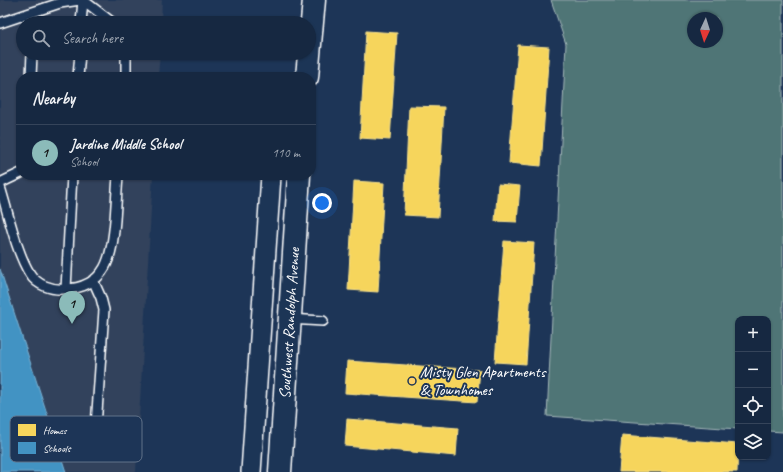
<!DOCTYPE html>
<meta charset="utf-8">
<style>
body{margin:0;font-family:Caveat,sans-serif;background:#23344c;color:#f1f3f6}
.controls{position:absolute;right:12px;bottom:12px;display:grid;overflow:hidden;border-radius:8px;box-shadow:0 1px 3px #0004}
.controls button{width:36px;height:36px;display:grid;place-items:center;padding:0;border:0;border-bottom:1px solid #35445a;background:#162841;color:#f1f3f6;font:20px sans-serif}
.compass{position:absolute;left:687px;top:12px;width:36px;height:36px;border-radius:50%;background:#162841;box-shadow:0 1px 3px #0004;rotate:184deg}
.you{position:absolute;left:322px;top:203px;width:14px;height:14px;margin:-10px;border:3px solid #fff;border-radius:50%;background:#1a73e8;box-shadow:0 0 0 6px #1a73e833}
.badge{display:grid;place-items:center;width:26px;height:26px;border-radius:50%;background:#8bbbb9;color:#111;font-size:13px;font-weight:700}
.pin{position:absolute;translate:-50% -33px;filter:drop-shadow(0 1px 2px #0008)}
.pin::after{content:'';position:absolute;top:21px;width:14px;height:12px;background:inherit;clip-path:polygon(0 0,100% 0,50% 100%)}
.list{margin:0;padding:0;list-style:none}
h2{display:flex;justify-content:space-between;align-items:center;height:52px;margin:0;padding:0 16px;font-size:17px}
h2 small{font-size:13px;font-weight:400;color:#9ea6b1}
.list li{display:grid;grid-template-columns:26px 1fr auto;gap:12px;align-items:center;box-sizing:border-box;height:56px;padding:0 16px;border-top:1px solid #35445a}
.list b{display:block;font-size:15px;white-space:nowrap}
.list p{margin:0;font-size:13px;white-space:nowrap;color:#9ea6b1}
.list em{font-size:13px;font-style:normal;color:#9ea6b1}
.icon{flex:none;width:22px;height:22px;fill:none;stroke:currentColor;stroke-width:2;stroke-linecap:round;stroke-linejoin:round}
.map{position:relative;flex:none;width:783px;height:472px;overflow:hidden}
.search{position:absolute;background:#162841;box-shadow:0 1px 3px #0004;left:16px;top:16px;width:300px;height:44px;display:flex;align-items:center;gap:10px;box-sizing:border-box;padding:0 14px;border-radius:22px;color:#9ea6b1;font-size:15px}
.panel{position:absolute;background:#162841;box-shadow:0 1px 3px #0004;left:16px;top:72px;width:300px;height:108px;border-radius:16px}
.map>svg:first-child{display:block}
</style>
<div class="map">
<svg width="783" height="472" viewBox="0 0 783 472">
<rect width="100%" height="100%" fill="#1d3557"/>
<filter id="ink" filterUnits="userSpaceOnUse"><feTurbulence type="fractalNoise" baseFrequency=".025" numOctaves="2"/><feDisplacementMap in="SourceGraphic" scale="8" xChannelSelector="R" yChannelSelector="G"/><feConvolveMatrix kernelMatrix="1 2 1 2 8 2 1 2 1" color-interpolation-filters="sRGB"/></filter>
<g filter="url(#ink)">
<!-- built -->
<path fill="#30425c" d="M 0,0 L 162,0 L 161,23 L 23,23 L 23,53 L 160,53 L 158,77 L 21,77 L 21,175 L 153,175 L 136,472 L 0,472 Z"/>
<!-- green -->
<path fill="#4f7476" stroke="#a7baba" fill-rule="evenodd" d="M 551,0 L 783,0 L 783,432 L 768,431 L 768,319 L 738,319 L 738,429 L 547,416 L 566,44 ZM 693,18 L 717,18 L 717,42 L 693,42 Z"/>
<!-- homes -->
<path fill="#f6d55c" stroke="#f9e28d" d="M 366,31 L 397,33 L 390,140 L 360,138 Z
M 518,45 L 549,47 L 541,166 L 509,163 Z
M 409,106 L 444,107 L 438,217 L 404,215 Z
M 354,181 L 384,183 L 378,292 L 348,290 Z
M 498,184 L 520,186 L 517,222 L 495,221 Z
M 504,241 L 534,243 L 526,364 L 495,362 Z
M 347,361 L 480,370 L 477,402 L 345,393 Z
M 347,419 L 458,428 L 456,456 L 345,446 Z
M 622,435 L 738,444 L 737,472 L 619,472 Z"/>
<!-- schools -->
<path fill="#4393c3" stroke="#7bb3d5" d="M 0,269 L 11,303 L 66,472 L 0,472 Z"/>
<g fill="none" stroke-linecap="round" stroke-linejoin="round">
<!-- service casing -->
<g stroke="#fff" stroke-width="12">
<path id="service" d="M 83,0 L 113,23
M 0,23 L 60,3 L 80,0
M 81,23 L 83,0
M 126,53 L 126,77
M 31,77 L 32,53
M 78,77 L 80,53
M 0,183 L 21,173
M 0,187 C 8,212 16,252 30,274 C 37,285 51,290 64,289 C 107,288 112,256 115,220 C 116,205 117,190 118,175
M 93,280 L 101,298 L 104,310 L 95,441
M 66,289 L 72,175
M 289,319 L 323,321"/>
</g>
<!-- minor casing -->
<g stroke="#fff" stroke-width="22">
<path id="minor" d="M 251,472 L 271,175"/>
</g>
<!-- tertiary casing -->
<g stroke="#fff" stroke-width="25">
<g id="tertiary">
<path d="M 307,77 L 314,0"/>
<path id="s1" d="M 280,472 L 299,175"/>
</g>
</g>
<!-- service -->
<use href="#service" stroke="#1d3557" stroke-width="9"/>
<!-- minor -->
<use href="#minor" stroke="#1d3557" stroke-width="19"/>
<!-- tertiary -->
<use href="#tertiary" stroke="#1d3557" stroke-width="22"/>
</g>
</g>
<!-- markers -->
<circle fill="#ffd166" stroke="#1d3557" stroke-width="1.5" cx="412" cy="381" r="4"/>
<g text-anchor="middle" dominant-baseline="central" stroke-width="4" stroke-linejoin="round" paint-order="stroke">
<!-- street labels -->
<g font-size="16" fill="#fff" stroke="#1d3557">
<text stroke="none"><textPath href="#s1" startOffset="149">Southwest Randolph Avenue</textPath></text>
</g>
<!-- poi labels -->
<g font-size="16" fill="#fff" stroke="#1d3557" text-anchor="start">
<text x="420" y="372">Misty Glen Apartments<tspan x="420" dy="18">&amp; Townhomes</tspan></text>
</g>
</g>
<!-- legend -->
<rect x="10" y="416" width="132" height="46" rx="6" fill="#1d3557" stroke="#617289" stroke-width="1"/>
<rect x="18" y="424" width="18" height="12" fill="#f6d55c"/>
<rect x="18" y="442" width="18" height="12" fill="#4393c3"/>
<g font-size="11" fill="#fff">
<text x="43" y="434">Homes</text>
<text x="43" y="452">Schools</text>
</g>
</svg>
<div class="controls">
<button>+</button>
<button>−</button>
<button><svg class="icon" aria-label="locate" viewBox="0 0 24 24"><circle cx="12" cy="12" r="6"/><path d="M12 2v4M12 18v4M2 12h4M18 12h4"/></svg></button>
<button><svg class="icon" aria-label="layers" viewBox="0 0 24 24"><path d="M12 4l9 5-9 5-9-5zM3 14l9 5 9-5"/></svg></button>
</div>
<svg class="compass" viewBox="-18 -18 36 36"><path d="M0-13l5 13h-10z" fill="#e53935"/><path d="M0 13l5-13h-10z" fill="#9ea6b1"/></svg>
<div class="you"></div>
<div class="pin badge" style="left:72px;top:324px">1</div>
<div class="search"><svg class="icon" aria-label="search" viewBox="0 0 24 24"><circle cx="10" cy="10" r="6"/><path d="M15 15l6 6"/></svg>Search here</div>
<section class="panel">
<h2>Nearby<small></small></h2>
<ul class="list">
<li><span class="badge">1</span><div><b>Jardine Middle School</b><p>School</p></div><em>110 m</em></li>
</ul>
</section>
</div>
